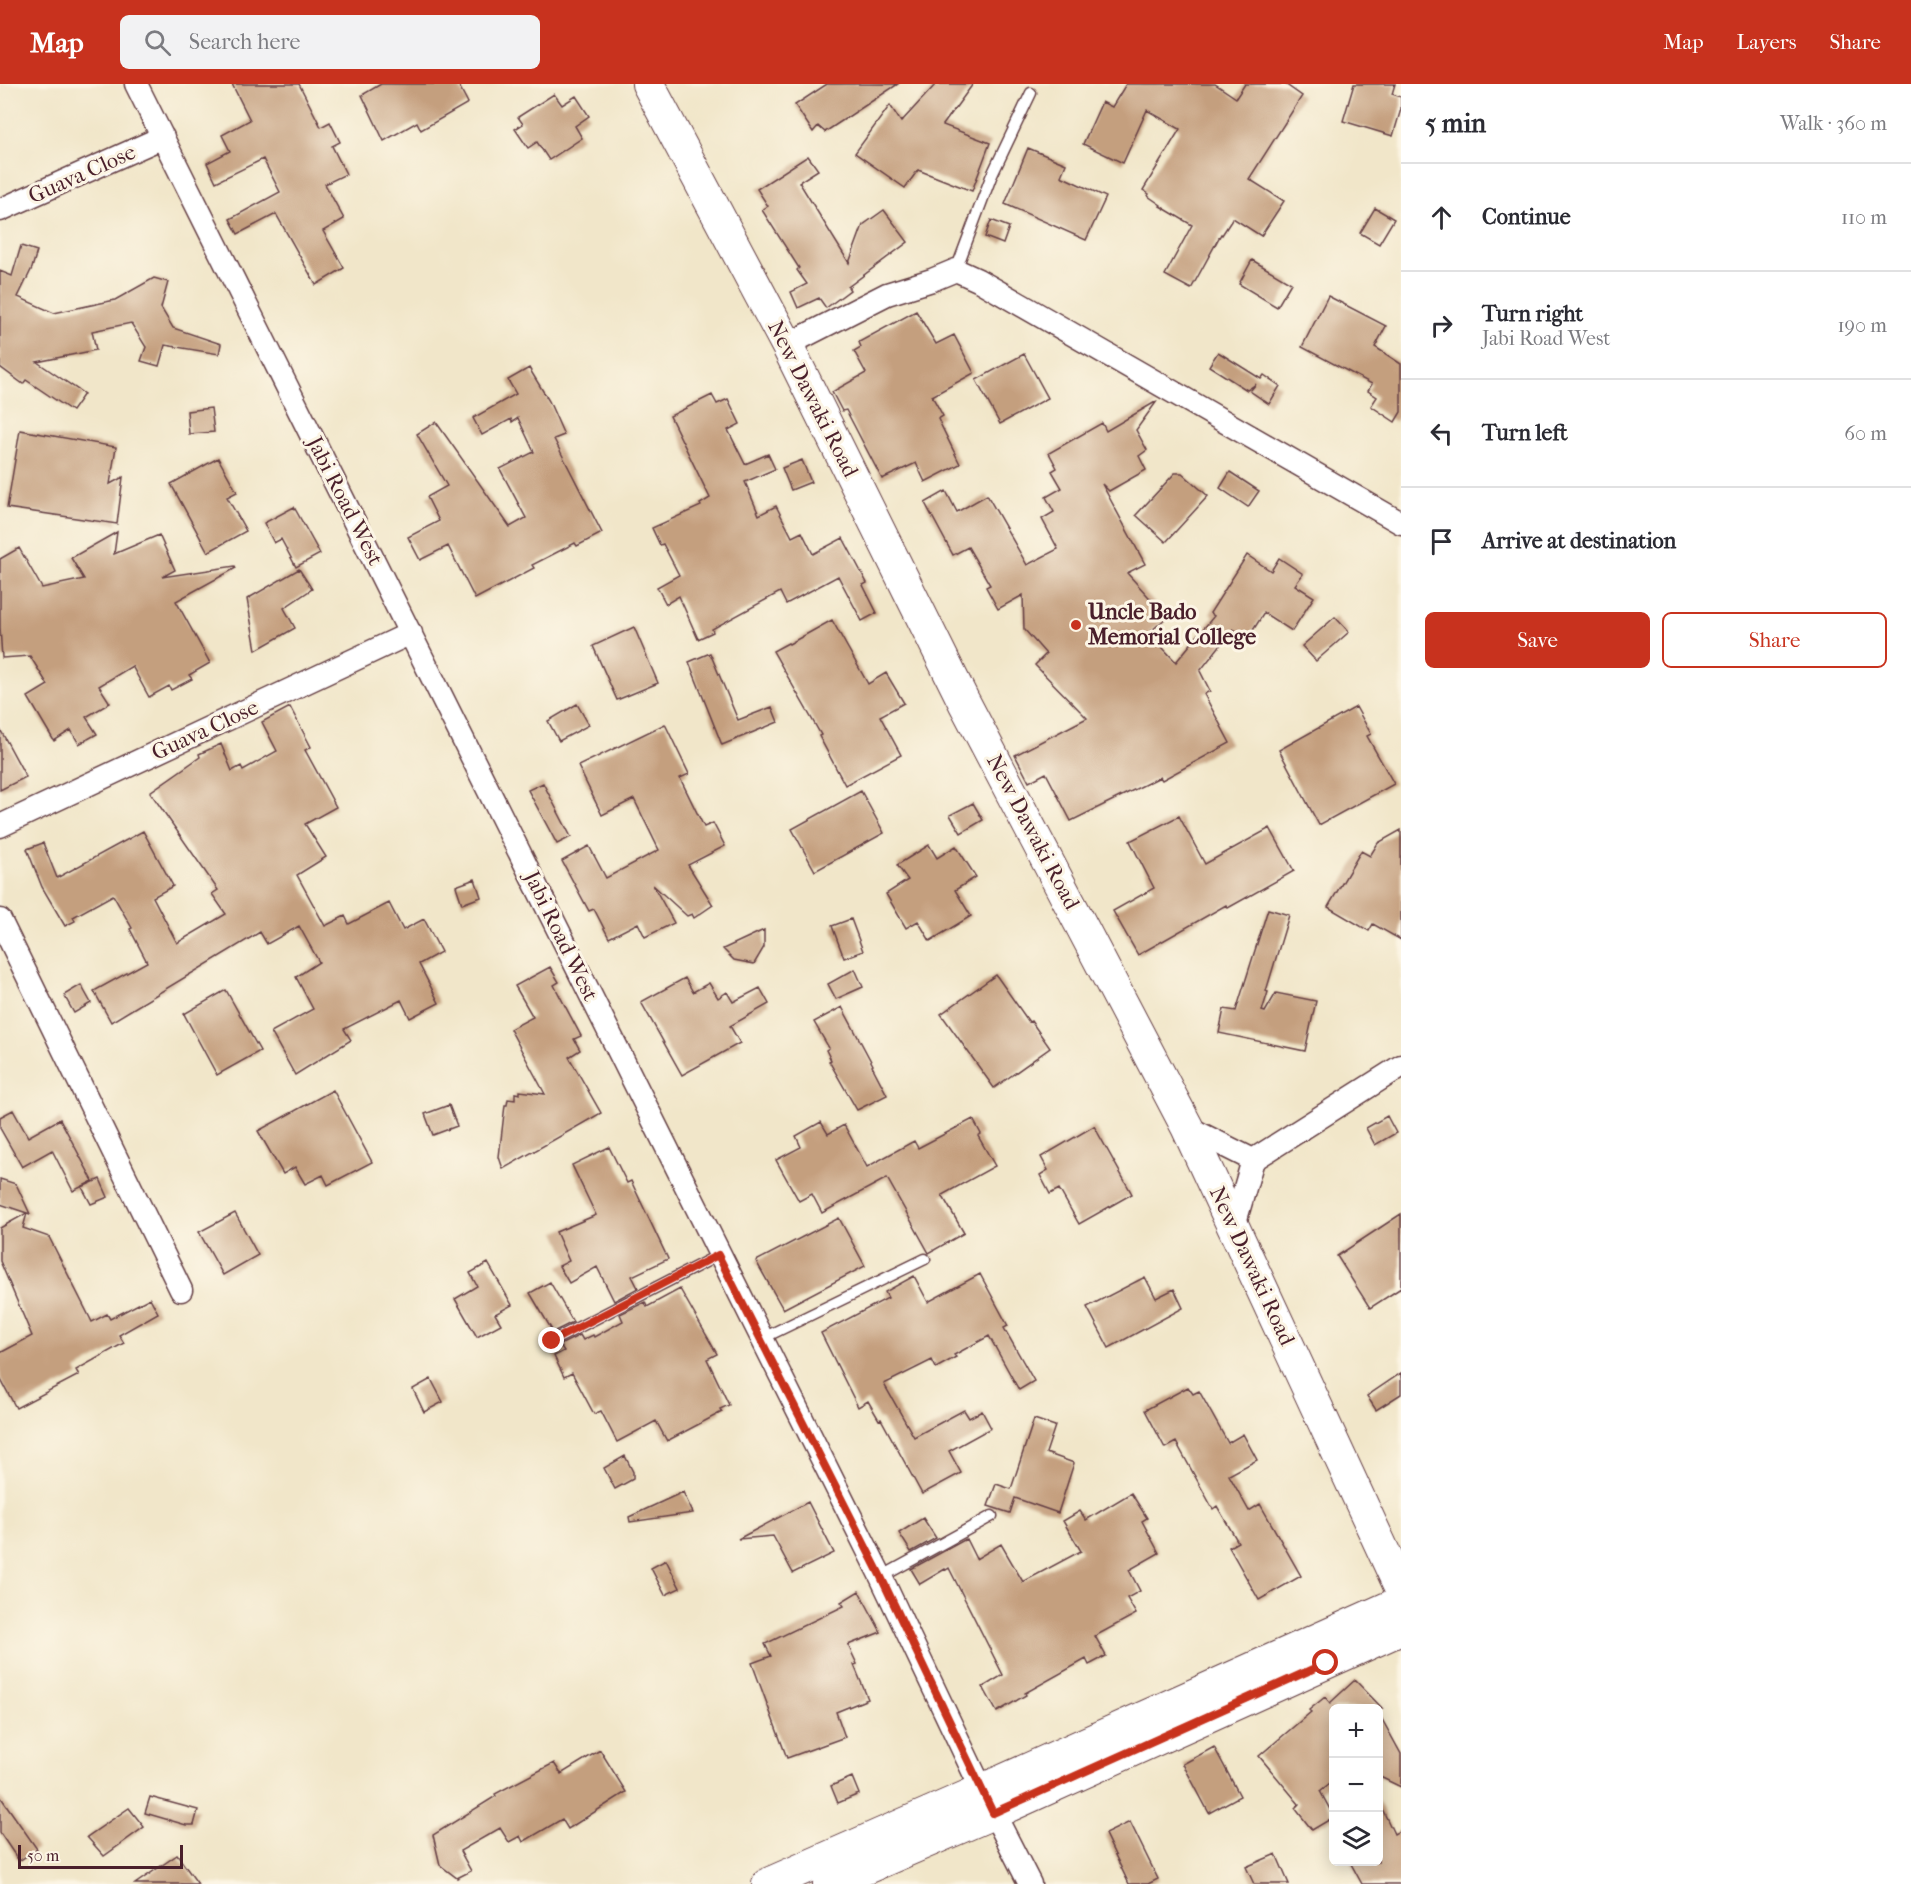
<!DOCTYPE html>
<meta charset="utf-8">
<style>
body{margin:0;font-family:"IM FELL French Canon",serif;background:#f2f2f3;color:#2b2b33}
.controls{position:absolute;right:18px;bottom:18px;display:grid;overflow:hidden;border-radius:9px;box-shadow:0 3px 15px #0003}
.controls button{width:54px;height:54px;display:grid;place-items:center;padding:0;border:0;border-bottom:2px solid #e1e1e2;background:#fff;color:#2b2b33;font:30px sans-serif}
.scale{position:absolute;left:18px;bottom:15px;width:165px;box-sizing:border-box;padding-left:6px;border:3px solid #4a1f2b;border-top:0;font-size:16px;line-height:21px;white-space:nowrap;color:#4a1f2b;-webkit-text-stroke:4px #fcf5e5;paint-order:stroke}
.stop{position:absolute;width:18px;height:18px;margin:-14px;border:4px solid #c8321e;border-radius:50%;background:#fff}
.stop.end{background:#c8321e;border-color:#fff;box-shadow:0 2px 6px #0008}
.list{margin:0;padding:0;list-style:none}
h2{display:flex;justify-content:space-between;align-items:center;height:78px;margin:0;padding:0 24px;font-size:26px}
h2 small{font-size:20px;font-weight:400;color:#7c7c81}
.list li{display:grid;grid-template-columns:39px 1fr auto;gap:18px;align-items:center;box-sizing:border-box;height:108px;padding:0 24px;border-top:2px solid #e1e1e2}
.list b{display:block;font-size:22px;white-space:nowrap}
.list p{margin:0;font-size:20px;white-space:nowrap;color:#7c7c81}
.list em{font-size:20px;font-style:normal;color:#7c7c81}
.actions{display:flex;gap:12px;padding:18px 24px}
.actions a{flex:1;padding:14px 0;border:2px solid #c8321e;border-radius:9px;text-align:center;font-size:21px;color:#c8321e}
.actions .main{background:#c8321e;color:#fff}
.icon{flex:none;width:33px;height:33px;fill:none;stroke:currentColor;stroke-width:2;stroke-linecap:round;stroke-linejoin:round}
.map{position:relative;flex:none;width:1401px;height:1800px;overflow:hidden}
header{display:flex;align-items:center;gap:36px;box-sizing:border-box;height:84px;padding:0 30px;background:#c8321e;color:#fff}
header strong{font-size:28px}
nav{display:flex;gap:33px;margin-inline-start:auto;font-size:21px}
.search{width:420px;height:54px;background:#f2f2f3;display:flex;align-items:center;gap:15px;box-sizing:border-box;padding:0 21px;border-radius:9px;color:#7c7c81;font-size:22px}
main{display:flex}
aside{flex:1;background:#fff}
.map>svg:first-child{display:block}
</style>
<header>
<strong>Map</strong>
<div class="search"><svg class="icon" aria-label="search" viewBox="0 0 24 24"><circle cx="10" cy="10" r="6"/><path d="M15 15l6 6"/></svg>Search here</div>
<nav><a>Map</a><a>Layers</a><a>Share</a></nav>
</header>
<main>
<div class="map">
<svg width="1401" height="1800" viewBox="0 0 1401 1800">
<rect width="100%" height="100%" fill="#fcf5e5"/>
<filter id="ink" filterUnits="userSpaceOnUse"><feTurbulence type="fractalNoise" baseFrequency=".0167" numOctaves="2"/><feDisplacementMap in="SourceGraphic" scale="12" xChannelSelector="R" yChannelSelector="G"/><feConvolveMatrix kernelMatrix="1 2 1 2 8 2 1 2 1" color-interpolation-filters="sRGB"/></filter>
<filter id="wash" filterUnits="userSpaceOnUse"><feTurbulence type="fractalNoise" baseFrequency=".008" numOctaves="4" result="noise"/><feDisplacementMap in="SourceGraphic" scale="24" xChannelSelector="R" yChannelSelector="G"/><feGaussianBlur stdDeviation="1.35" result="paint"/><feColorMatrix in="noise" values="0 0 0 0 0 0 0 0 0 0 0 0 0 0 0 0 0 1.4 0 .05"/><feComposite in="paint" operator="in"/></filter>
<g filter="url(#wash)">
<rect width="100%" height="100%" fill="#f1e6c9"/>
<g id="blocks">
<!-- building -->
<path fill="#c49f7e" d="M 232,0 L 299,0 L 321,43 L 330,38 L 340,58 L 332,62 L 346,90 L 325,100 L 344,135 L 323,147 L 344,184 L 316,201 L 276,130 L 238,150 L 230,135 L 280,108 L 263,75 L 216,98 L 207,79 L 230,67 L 222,51 L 250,36 Z
M 381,0 L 458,0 L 468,19 L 421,46 L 417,38 L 384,57 L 362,11 Z
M 827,0 L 898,0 L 825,48 L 818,42 L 813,48 L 795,21 Z
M 936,0 L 973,0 L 943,41 L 990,59 L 972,107 L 918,86 L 905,104 L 855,69 L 890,21 L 901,38 Z
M 1126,0 L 1215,0 L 1236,14 L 1245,0 L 1285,0 L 1302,12 L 1249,95 L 1284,117 L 1261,152 L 1233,134 L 1222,151 L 1221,150 L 1191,205 L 1165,191 L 1192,141 L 1160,122 L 1161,121 L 1148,112 L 1149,110 L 1143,106 L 1180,45 L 1147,26 L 1123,79 L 1083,60 L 1102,18 L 1112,23 Z
M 1354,0 L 1395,0 L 1392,10 L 1401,13 L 1401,25 L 1393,52 L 1343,37 Z
M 554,10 L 562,21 L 576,12 L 589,32 L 575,42 L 582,54 L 549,76 L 537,58 L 528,64 L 515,45 L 523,40 L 518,33 Z
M 1028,64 L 1066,80 L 1061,92 L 1106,113 L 1086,156 L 1005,120 Z
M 808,72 L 818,86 L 799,98 L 849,179 L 863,141 L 884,126 L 908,158 L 848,203 L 850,206 L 826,224 L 819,214 L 798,224 L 791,208 L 807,200 L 797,186 L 799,184 L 762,126 L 768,122 L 757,105 Z
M 1375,124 L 1394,135 L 1379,160 L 1360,149 Z
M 991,136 L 1009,143 L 1003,160 L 985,153 Z
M 21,162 L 37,167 L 32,184 L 18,213 L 54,229 L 115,216 L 154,194 L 168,198 L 161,224 L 173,244 L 221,260 L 219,270 L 165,261 L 159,282 L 141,277 L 146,263 L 131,239 L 92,247 L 96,266 L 37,278 L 84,310 L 72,327 L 26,296 L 23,300 L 0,283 L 0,187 L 12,192 Z
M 1252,176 L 1291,199 L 1277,223 L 1239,200 Z
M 1328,212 L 1386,242 L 1375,263 L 1401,280 L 1401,328 L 1395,338 L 1371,322 L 1377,313 L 1368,307 L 1372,300 L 1302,263 Z
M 916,227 L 936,260 L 954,251 L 974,289 L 932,312 L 943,332 L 938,335 L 960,380 L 925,398 L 916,379 L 882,395 L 846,326 L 842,327 L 832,308 L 866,289 L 854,267 L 861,263 L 859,258 Z
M 1218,268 L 1261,295 L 1264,291 L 1280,302 L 1269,320 L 1250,307 L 1256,300 L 1247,306 L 1209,282 Z
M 1024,270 L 1048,314 L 1000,340 L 976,296 Z
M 529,284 L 549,317 L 564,351 L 554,355 L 602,449 L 577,462 L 575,459 L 532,481 L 534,484 L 475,515 L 448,462 L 420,476 L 408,453 L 439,437 L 427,413 L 447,402 L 417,350 L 436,338 L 510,443 L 526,434 L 500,385 L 534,368 L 518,334 L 512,338 L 511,335 L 482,351 L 473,334 L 516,310 L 508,296 Z
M 712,311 L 717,320 L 728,315 L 740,340 L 728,346 L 745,380 L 768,370 L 775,385 L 745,398 L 759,431 L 776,422 L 792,453 L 802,448 L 813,470 L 843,454 L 867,499 L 863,501 L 877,529 L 862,537 L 838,492 L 786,520 L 780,508 L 712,545 L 713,548 L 698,555 L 679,512 L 666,520 L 657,503 L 679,491 L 663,460 L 660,461 L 652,444 L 701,422 L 700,420 L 710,414 L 670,332 Z
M 1157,317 L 1136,346 L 1147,366 L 1139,372 L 1146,386 L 1109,407 L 1102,400 L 1145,480 L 1127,489 L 1167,533 L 1149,549 L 1176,578 L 1214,532 L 1210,529 L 1247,471 L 1271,487 L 1279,474 L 1303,490 L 1295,501 L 1314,513 L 1292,547 L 1264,529 L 1248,554 L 1233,545 L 1200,587 L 1210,607 L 1204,610 L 1230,659 L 1162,696 L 1160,693 L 1071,737 L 1046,689 L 1029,698 L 1015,671 L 1087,634 L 1035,581 L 1046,570 L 1024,545 L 1023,511 L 998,525 L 986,503 L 990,501 L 968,463 L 953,471 L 925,419 L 946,407 L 957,428 L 987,411 L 1027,481 L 1058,465 L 1042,435 L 1054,428 L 1046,413 L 1062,404 L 1052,387 L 1057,384 L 1049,369 L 1102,339 L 1106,347 Z
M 211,324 L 214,348 L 189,350 L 187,327 Z
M 20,346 L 116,363 L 110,400 L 123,393 L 117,440 L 7,424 Z
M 218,374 L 237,408 L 227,413 L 246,447 L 208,468 L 171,400 Z
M 802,376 L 811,398 L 791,406 L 782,384 Z
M 1230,388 L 1259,407 L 1248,423 L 1220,404 Z
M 1175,389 L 1182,389 L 1208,412 L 1166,458 L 1136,431 Z
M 294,423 L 320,470 L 296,483 L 281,455 L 274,459 L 264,439 Z
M 117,448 L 114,470 L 159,451 L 175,486 L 162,493 L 235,482 L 236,484 L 176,517 L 210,579 L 189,591 L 192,595 L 171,606 L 169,602 L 149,613 L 132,582 L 99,602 L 110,619 L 86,633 L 97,650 L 79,660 L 71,646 L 54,657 L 28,613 L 48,601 L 30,572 L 2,574 L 0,543 L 0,475 L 19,464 L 42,504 L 84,495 L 71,474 Z
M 299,485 L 312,505 L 284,524 L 295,544 L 256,566 L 247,515 Z
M 1335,533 L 1349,548 L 1316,577 L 1302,562 Z
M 832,536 L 868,600 L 886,589 L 904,619 L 880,632 L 901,671 L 845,701 L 819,652 L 821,651 L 773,567 L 788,559 L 789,560 Z
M 634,543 L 658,599 L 617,616 L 593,562 Z
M 710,569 L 738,636 L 772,623 L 778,638 L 722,661 L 689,578 Z
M 577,620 L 589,641 L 559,657 L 548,637 Z
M 290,623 L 311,663 L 305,666 L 336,723 L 305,740 L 326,773 L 297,791 L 325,842 L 345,832 L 349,840 L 389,819 L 403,846 L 424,835 L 441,868 L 419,880 L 439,919 L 410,934 L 401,916 L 344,945 L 351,956 L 295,991 L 271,948 L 313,925 L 296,893 L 319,878 L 299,842 L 267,860 L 260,848 L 111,938 L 94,907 L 147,878 L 130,845 L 132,844 L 113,811 L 73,833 L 75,837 L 65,842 L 42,803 L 27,765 L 43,759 L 57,794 L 143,747 L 173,802 L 153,813 L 177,859 L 226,830 L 212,810 L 218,806 L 150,708 L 200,673 L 199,670 L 221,660 L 232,687 L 241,682 L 243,686 L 277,667 L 262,638 Z
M 1356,623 L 1371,650 L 1367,652 L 1394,700 L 1319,741 L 1279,666 Z
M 665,640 L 689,690 L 680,694 L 704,743 L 713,739 L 725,762 L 688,781 L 713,821 L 694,834 L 692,830 L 687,832 L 653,801 L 674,839 L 645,853 L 638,839 L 609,854 L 594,825 L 589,827 L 562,777 L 589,762 L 606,794 L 659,766 L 634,715 L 602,731 L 578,682 Z
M 0,645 L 26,693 L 0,706 Z
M 543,699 L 571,753 L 557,760 L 528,706 Z
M 861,707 L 884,749 L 815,787 L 792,745 Z
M 973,719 L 983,736 L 961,749 L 950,731 Z
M 1179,732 L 1205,780 L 1270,744 L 1294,787 L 1228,824 L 1226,821 L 1138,871 L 1113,827 L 1154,804 L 1130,757 Z
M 1401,746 L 1401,856 L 1373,840 L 1369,847 L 1328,823 L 1361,767 L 1370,772 L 1378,759 Z
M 929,761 L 937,774 L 956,762 L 976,793 L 955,806 L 971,832 L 930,857 L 918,837 L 906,844 L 886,810 L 908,796 L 897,781 Z
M 475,795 L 481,813 L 462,820 L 456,802 Z
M 1268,825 L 1289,831 L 1266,907 L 1268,908 L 1262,927 L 1265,928 L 1276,909 L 1316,917 L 1305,967 L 1219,949 L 1224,925 L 1236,927 Z
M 851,835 L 863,867 L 844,874 L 832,842 Z
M 764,846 L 764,863 L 754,880 L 734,876 L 723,865 Z
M 550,883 L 559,898 L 554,901 L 581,952 L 574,955 L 580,966 L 569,973 L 601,1029 L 503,1085 L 499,1073 L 505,1021 L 507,1021 L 508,1015 L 515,1016 L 515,1009 L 520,1010 L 520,1007 L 545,1010 L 510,945 L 533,933 L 515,902 Z
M 855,885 L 863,903 L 836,915 L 828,900 Z
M 996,891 L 1029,938 L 1031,937 L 1050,964 L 994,1004 L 941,930 Z
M 685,894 L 693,908 L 709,899 L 718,914 L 727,908 L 733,918 L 760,904 L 769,920 L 730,942 L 740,959 L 682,991 L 641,918 Z
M 81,901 L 91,919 L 74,929 L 64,911 Z
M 226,906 L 260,967 L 217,991 L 184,930 Z
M 842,923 L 873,981 L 872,982 L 887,1011 L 857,1026 L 829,977 L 831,976 L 826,966 L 829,964 L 814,938 Z
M 333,1006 L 372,1078 L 328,1101 L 323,1091 L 305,1100 L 295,1083 L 283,1090 L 258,1047 Z
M 449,1021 L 457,1042 L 433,1051 L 425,1030 Z
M 13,1026 L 28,1053 L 60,1035 L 93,1097 L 73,1107 L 52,1066 L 22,1083 L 0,1044 L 0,1033 Z
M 1387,1032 L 1396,1049 L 1375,1061 L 1366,1044 Z
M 973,1035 L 981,1050 L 978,1052 L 995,1082 L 942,1111 L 964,1149 L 929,1169 L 887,1094 L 822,1129 L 812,1110 L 799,1117 L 776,1076 L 801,1063 L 796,1052 L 821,1038 L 828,1050 L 844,1041 L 867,1083 L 914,1057 L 918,1064 Z
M 1094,1042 L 1132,1110 L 1079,1140 L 1059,1105 L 1050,1110 L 1040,1091 L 1048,1086 L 1041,1073 Z
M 609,1063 L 627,1099 L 631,1097 L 668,1175 L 632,1192 L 638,1204 L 614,1217 L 597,1183 L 569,1199 L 559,1182 L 569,1177 L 556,1148 L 596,1131 L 572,1081 Z
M 0,1095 L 16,1100 L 30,1130 L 27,1129 L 23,1144 L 49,1153 L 92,1238 L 107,1230 L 110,1235 L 150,1214 L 158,1229 L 119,1251 L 124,1259 L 76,1286 L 79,1291 L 16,1324 L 0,1294 L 0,1269 L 32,1252 L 0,1177 L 0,1144 L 27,1129 L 0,1120 Z
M 100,1095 L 108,1113 L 91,1120 L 82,1103 Z
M 235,1129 L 258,1171 L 223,1191 L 199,1148 Z
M 1401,1130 L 1401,1204 L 1370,1224 L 1337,1172 Z
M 839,1134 L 865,1182 L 783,1225 L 756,1177 Z
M 488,1179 L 512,1221 L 495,1230 L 501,1240 L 477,1253 L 455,1215 L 477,1202 L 470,1189 Z
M 980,1190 L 1008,1242 L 1004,1244 L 1034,1297 L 1019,1306 L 989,1252 L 954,1271 L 956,1273 L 936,1284 L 932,1276 L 884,1300 L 914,1353 L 964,1326 L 969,1334 L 982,1327 L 991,1344 L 949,1367 L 961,1389 L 922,1410 L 881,1335 L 879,1336 L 868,1317 L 858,1323 L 821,1249 L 888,1214 L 885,1208 L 914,1192 L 928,1218 Z
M 1145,1193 L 1156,1214 L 1174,1205 L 1183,1224 L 1109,1264 L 1087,1223 Z
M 550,1198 L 573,1238 L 553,1248 L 530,1209 Z
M 680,1205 L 717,1270 L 707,1275 L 729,1321 L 720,1325 L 722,1328 L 667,1357 L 656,1337 L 617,1358 L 601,1327 L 594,1330 L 572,1289 L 564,1293 L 554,1272 L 564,1267 L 560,1261 L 580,1251 L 583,1256 L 593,1251 L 594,1253 L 623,1237 L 620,1230 L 645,1218 L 647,1223 Z
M 1401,1289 L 1401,1310 L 1376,1326 L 1367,1312 Z
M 431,1295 L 443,1318 L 424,1328 L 413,1305 Z
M 1188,1303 L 1193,1310 L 1199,1307 L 1228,1359 L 1243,1350 L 1257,1376 L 1229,1391 L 1249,1427 L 1260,1420 L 1301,1492 L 1259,1516 L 1229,1463 L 1238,1458 L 1217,1422 L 1213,1425 L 1176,1358 L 1165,1364 L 1145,1326 Z
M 1034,1335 L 1055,1342 L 1046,1369 L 1074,1379 L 1058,1429 L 1015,1414 L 1010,1429 L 988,1422 L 996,1400 L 1011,1405 Z
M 625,1372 L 633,1388 L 633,1395 L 615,1405 L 604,1384 Z
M 683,1408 L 693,1429 L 630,1438 L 629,1433 Z
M 1131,1409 L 1147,1434 L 1142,1437 L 1159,1469 L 1129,1486 L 1140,1507 L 1127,1514 L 1136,1530 L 1095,1552 L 1106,1572 L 1089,1581 L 1086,1575 L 1025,1609 L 1026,1611 L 997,1628 L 983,1603 L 1003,1591 L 949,1484 L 946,1486 L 945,1485 L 920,1500 L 911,1485 L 966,1455 L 976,1475 L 1001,1460 L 1023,1498 L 1081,1467 L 1063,1437 L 1080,1427 L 1086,1436 Z
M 808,1418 L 834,1469 L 793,1489 L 773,1452 L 738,1455 Z
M 923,1434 L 936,1454 L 911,1468 L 899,1449 Z
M 666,1476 L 680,1504 L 665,1511 L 651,1484 Z
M 859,1507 L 881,1548 L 848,1561 L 857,1580 L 854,1581 L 868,1615 L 836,1628 L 845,1653 L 787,1674 L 752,1579 L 771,1572 L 765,1560 L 844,1522 L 841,1518 Z
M 1355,1596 L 1382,1624 L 1334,1624 L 1334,1696 L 1320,1707 L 1334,1733 L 1312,1746 L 1295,1724 L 1299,1720 L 1259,1672 L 1311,1628 L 1309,1626 L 1325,1613 L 1330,1619 Z
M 1378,1628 L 1401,1670 L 1401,1703 L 1378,1692 Z
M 1214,1663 L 1240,1712 L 1209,1729 L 1183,1680 Z
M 600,1666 L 626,1708 L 568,1745 L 562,1735 L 523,1758 L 520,1752 L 509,1758 L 500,1744 L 460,1767 L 471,1787 L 457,1794 L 440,1781 L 433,1751 L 496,1712 L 495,1710 L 554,1679 L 561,1690 Z
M 852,1693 L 859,1710 L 838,1719 L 831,1702 Z
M 0,1712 L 37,1765 L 19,1777 L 0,1749 Z
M 150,1713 L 198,1726 L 194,1741 L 186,1741 L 145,1729 Z
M 1378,1716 L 1394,1750 L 1401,1746 L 1401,1800 L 1362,1800 L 1350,1778 L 1378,1778 Z
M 129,1724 L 144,1743 L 104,1772 L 87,1753 Z
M 1130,1738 L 1158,1795 L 1148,1800 L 1129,1800 L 1105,1750 Z
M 1276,1770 L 1289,1800 L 1254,1800 L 1246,1783 Z
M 177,1771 L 198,1800 L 135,1800 Z"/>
</g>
</g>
<g filter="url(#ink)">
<use href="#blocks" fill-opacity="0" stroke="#633d43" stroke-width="1.5"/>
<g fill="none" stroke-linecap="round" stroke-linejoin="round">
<!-- lane casing -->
<g stroke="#633d43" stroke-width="13">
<path id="lane" d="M 956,186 L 991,93 L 1031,9
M 761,1255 L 925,1175
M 552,1257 L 719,1171
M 881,1493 L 992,1432"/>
</g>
<!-- street casing -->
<g stroke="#633d43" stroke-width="25">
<path id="street" d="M 136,0 L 881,1493 L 982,1706 L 1030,1800
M 0,126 L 163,53
M 787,261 L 887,210 L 932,196 L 956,186 L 978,196 L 1401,439
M 0,742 L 411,549
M 0,836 L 181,1206
M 1187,1043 L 1253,1076 L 1401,982
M 1234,1142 L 1253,1076"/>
</g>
<!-- secondary casing -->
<g stroke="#633d43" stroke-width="34">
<path id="secondary" d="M 648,0 L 787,261 L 964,618 L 1187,1043 L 1401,1505
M 768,1800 L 982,1706 L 1401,1518
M 829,1800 L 993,1729 L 1401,1545"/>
</g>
<!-- lane -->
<use href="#lane" stroke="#fff" stroke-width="10"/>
<!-- street -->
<use href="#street" stroke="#fff" stroke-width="22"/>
<!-- secondary -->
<use href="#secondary" stroke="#fff" stroke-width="32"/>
</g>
</g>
<g fill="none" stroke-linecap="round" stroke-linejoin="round" filter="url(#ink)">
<!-- route -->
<path stroke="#c8321e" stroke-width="8" d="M 552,1257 L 718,1171 L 881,1493 L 993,1729 L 1326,1579"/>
</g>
<!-- markers -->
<circle fill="#c8321e" stroke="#fcf5e5" stroke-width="2" cx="1076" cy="541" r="6"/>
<g text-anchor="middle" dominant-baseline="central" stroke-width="6" stroke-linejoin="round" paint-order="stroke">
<!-- street labels -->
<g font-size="22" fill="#4a1f2b" stroke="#fcf5e5">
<text transform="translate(82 90) rotate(-24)">Guava Close</text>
<text transform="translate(813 315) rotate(63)">New Dawaki Road</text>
<text transform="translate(345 417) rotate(63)">Jabi Road West</text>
<text transform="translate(205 646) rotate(-25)">Guava Close</text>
<text transform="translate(1033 748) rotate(62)">New Dawaki Road</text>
<text transform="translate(561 852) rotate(64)">Jabi Road West</text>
<text transform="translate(1252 1182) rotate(65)">New Dawaki Road</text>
</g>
<!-- poi labels -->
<g font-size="22" font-weight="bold" fill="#4a1f2b" stroke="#fcf5e5" text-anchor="start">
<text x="1088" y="528">Uncle Bado<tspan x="1088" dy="25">Memorial College</tspan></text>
</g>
</g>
</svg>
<div class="controls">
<button>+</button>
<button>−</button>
<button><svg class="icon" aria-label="layers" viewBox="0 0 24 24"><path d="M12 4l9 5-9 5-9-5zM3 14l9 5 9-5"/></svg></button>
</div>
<div class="scale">50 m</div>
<div class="stop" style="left:1326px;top:1579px"></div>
<div class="stop end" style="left:552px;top:1257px"></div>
</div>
<aside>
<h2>5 min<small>Walk · 360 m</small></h2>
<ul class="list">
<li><svg class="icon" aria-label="ahead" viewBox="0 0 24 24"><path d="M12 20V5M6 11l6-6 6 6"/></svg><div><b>Continue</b></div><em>110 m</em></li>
<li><svg class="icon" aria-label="right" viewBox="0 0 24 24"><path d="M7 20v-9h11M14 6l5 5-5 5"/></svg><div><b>Turn right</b><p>Jabi Road West</p></div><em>190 m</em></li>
<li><svg class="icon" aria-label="left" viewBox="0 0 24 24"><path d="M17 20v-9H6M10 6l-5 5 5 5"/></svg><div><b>Turn left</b></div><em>60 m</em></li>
<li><svg class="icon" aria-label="arrive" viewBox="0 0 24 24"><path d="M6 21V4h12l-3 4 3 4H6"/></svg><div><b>Arrive at destination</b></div></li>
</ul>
<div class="actions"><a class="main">Save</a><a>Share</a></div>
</aside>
</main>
